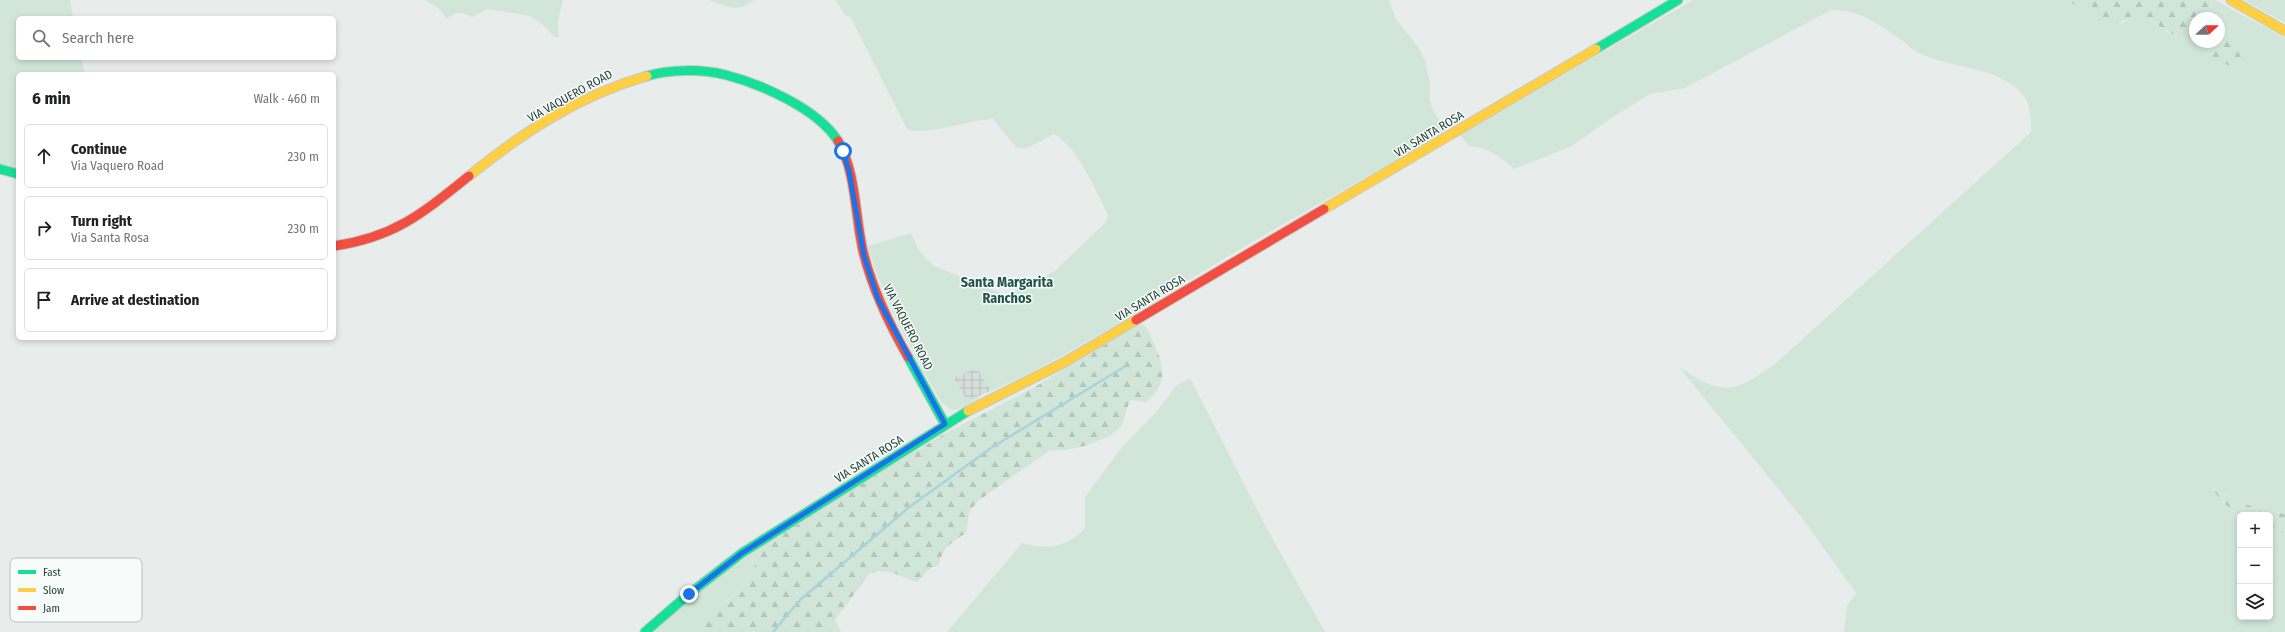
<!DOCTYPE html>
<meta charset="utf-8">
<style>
body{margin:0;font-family:"Fira Sans Condensed",sans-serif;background:#f2f2f2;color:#202124}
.controls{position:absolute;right:12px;bottom:12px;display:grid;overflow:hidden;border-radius:6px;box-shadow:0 2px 6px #0003}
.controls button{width:36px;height:36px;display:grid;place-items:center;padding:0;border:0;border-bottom:1px solid #e0e0e0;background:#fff;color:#202124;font:20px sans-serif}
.compass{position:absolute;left:2189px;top:12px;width:36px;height:36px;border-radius:50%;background:#fff;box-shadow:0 2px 6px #0003;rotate:68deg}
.stop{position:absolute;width:12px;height:12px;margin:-9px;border:3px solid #1a73e8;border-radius:50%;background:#fff}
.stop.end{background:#1a73e8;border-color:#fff;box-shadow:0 1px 4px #0008}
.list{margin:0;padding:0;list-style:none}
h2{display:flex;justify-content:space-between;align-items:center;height:52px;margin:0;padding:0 16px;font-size:17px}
h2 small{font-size:13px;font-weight:400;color:#757577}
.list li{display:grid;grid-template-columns:26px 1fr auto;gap:12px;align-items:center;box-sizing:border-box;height:64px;margin:0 8px 8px;padding:0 8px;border:1px solid #e0e0e0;border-radius:6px}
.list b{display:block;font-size:15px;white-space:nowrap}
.list p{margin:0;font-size:13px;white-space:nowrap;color:#757577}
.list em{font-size:13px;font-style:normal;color:#757577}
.icon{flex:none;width:22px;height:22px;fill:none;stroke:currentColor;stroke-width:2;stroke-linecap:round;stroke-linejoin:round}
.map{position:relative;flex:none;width:2285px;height:632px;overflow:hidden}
.search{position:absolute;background:#fff;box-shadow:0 2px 6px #0003;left:16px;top:16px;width:320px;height:44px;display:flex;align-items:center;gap:10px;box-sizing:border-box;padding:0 14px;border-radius:6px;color:#757577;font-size:15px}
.panel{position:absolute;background:#fff;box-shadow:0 2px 6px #0003;left:16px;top:72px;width:320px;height:268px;border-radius:6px}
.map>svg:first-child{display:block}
</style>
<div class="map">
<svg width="2285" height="632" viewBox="0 0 2285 632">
<defs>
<pattern id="industrial-grid" width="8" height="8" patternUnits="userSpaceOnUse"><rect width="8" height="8" fill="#d6dedb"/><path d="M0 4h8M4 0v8" fill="none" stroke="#b8c0bd"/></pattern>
<pattern id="forest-firs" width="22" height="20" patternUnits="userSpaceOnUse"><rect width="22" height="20" fill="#d1e6d8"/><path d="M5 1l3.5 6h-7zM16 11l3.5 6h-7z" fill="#b3c6ba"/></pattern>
</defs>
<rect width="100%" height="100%" fill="#e8edeb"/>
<!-- industrial -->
<path fill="url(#industrial-grid)" d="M 973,368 L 977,368 L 991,391 L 967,401 L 954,378 Z"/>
<!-- grass -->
<path fill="#d1e6d8" d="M 0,0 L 70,0 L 73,18 L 18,18 L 18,58 L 81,58 L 85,74 L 18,74 L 18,170 L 0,164 Z
M 424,0 L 563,0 L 558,21 L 559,37 L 554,37 L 542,24 L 530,16 L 488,9 L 472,17 C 461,12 457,11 447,19 L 438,8 Z
M 709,0 L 755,0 C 736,13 729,7 709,0 Z
M 835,0 L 1389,0 L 1396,19 L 1419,48 L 1425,60 L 1430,83 L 1430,101 L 1434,112 L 1446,132 C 1372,174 1298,215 1225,258 C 1148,304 1073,355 991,391 L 977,368 L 954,378 L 967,401 L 976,397 L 980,398 L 959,409 L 952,410 L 941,402 C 913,351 884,303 868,246 L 911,233 L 920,252 L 934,266 L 1006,295 L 1055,271 L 1107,221 L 1108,214 C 1095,190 1078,147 1054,134 L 1026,149 L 1016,147 L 993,119 C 972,119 923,137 907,129 L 850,16 L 846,16 Z
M 1693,0 L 2067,0 L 2095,17 L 2123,23 L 2134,16 L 2145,18 L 2170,33 L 2239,69 L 2243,62 L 2236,46 L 2212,9 L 2211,0 L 2215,0 L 2285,38 L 2285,514 L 2253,507 L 2213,489 L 2224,504 L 2240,515 L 2240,617 L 2270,617 L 2270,526 L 2285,534 L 2285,632 L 1844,632 L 1847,606 L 1856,593 L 1802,518 L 1679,367 C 1723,396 1733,394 1775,364 L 2031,132 C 2031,120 2031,103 2022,94 C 1997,66 1954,69 1921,54 C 1915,52 1909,46 1904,42 C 1879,25 1863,10 1831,10 L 1685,88 L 1650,94 L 1611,118 L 1572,146 L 1514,169 C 1500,156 1489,148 1469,146 L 1460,135 Z
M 2244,0 L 2285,0 L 2285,23 Z
M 1190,378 L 1267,529 L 1325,632 L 947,632 L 1022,543 C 1047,550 1067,548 1085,528 L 1085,497 L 1122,447 L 1157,411 L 1176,386 Z
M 761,548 C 755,569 743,590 724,603 C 713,611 709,611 701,623 L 704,632 L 652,632 C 685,600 722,573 761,548 Z"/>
<!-- forest -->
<path fill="url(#forest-firs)" d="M 2067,0 L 2211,0 L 2212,9 L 2218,18 L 2195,18 L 2195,42 L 2219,42 L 2219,19 L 2236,46 L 2243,62 L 2239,69 L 2225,64 L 2145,18 L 2134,16 C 2107,32 2090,14 2067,0 Z
M 1142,324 L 1147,328 C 1159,356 1175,378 1146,402 L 1130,400 L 1121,427 L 1110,436 L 1088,445 L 1066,450 L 1049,451 L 978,501 L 969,512 L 966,533 C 952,542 942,548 939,565 L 931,568 L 917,582 L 893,573 L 879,571 L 869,574 L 835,620 L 841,632 L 704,632 L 701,623 C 709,611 713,611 724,603 C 743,591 755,569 761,548 L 861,484 L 944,434 L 1033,388 L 1136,326 Z
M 2212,489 L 2253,507 L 2285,514 L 2285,534 L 2270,526 L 2270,515 C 2236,515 2234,516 2212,489 Z"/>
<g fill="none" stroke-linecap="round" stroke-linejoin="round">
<!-- stream -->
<path stroke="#a9d4db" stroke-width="2.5" d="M 773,632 L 800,600 L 908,508 L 991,448 L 1124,367"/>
<!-- fast casing -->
<g stroke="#c3cbc8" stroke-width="11">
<path id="fast" d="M 1596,49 L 1678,0
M 647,76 C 670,69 702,69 726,75 C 761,84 818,109 838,141
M 0,169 L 18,174
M 908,357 L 945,424
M 645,632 L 689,594 L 742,553 L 968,411"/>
</g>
<!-- slow casing -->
<g stroke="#c3cbc8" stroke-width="11">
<path id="slow" d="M 2231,0 L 2285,31
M 469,176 C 523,132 580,95 647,76
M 1324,209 L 1596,49
M 968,411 L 1065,362 L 1136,320"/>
</g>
<!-- jam casing -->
<g stroke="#c3cbc8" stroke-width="11">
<path id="jam" d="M 838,141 C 856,170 855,217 863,251 C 872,288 889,324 908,357
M 334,246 C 395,237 423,213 469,176
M 1136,320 L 1324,209"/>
</g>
<!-- fast -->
<use href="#fast" stroke="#16e098" stroke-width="9"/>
<!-- slow -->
<use href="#slow" stroke="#ffcf43" stroke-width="9"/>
<!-- jam -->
<use href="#jam" stroke="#f24e42" stroke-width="9"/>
</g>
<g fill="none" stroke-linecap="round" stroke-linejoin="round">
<!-- route -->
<path stroke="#1a73e8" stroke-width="5" d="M 689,594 L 742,553 L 945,424 L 878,299 L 864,256 L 849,171 L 843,151"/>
</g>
<g text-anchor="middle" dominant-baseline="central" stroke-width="3" stroke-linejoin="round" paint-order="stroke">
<!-- street labels -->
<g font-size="12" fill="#24423a" stroke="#f7fbf9">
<text transform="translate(570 96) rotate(-29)">VIA VAQUERO ROAD</text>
<text transform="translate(1429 134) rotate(-31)">VIA SANTA ROSA</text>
<text transform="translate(1150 298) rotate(-31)">VIA SANTA ROSA</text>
<text transform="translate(908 327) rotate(63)">VIA VAQUERO ROAD</text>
<text transform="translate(869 459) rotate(-32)">VIA SANTA ROSA</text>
</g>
<!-- quarter labels -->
<g font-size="14" font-weight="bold" fill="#1f5548" stroke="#f7fbf9">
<text x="1007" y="282">Santa Margarita<tspan x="1007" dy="16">Ranchos</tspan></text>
</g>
</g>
<!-- legend -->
<rect x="10" y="558" width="132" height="64" rx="6" fill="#f7fbf9" stroke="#b8c4c0" stroke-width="1"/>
<rect x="18" y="570" width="18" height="4" fill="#16e098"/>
<rect x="18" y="588" width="18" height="4" fill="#ffcf43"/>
<rect x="18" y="606" width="18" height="4" fill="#f24e42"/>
<g font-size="11" fill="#24423a">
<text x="43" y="576">Fast</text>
<text x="43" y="594">Slow</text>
<text x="43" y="612">Jam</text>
</g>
</svg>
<div class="controls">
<button>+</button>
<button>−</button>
<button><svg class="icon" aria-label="layers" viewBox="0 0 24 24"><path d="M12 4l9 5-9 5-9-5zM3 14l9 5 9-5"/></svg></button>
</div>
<svg class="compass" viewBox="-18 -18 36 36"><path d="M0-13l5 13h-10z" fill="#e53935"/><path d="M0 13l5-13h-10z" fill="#757577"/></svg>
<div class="stop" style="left:843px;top:151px"></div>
<div class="stop end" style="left:689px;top:594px"></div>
<div class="search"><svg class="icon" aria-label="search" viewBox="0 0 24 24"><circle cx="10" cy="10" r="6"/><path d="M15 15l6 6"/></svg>Search here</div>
<section class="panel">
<h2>6 min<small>Walk · 460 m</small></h2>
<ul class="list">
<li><svg class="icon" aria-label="ahead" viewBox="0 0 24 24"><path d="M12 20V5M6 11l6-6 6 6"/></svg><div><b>Continue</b><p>Via Vaquero Road</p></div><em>230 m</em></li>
<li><svg class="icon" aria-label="right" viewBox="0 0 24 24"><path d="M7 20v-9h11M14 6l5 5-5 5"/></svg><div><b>Turn right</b><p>Via Santa Rosa</p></div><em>230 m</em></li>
<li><svg class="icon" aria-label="arrive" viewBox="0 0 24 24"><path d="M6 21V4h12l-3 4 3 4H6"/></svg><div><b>Arrive at destination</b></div></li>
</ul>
</section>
</div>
